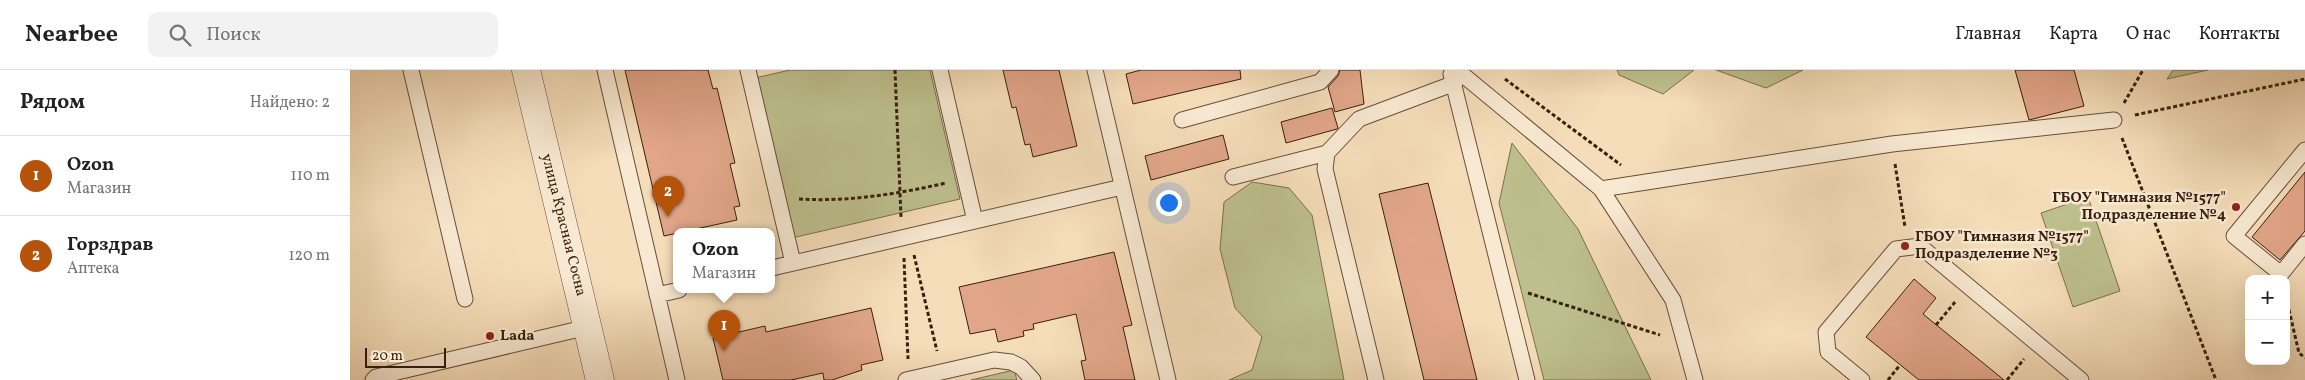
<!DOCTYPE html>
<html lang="ru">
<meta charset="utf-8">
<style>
body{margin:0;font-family:Vollkorn,serif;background:#f2f2f2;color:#222}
.controls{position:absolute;right:15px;bottom:15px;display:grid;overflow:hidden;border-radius:10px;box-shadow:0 5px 20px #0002}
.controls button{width:45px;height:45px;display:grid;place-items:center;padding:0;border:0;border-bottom:1px solid #e0e0e0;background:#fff;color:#222;font:25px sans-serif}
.scale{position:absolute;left:15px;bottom:12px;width:81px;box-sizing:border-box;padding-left:5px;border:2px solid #391f0f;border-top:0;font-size:14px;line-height:18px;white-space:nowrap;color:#391f0f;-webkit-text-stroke:4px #f8e9d2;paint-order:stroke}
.you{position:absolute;left:818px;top:132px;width:18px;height:18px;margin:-12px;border:4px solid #fff;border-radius:50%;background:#1a73e8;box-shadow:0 0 0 8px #1a73e833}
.badge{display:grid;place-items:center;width:32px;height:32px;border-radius:50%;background:#b45309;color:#fff;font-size:16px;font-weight:700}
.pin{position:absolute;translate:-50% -41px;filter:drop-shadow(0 1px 2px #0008)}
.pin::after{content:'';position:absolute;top:26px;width:18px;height:15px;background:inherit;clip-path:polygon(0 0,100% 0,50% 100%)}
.popup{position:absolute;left:323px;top:158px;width:102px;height:65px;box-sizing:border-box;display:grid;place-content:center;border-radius:10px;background:#fff;filter:drop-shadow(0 1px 4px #0005);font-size:16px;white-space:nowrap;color:#767676}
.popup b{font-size:19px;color:#222}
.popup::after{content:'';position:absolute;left:50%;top:100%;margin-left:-10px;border:10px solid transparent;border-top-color:#fff}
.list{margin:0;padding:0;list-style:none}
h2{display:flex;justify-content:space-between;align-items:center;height:65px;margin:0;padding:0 20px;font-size:21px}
h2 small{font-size:16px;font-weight:400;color:#767676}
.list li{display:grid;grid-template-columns:32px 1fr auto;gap:15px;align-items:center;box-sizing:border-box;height:80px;padding:0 20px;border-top:1px solid #e0e0e0}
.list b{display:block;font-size:19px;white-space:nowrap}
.list p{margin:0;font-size:16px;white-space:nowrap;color:#767676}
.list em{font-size:16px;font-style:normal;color:#767676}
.icon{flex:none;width:28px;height:28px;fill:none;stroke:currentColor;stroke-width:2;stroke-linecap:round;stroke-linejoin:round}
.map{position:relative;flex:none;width:1955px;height:310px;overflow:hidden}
header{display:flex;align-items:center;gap:30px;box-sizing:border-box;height:70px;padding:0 25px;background:#fff;border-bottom:1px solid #e0e0e0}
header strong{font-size:24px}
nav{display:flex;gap:28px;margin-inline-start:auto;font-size:18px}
.search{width:350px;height:45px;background:#f2f2f2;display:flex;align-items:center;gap:12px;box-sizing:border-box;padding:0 18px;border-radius:10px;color:#767676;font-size:19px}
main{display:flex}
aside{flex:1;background:#fff}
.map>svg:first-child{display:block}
</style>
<header>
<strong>Nearbee</strong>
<div class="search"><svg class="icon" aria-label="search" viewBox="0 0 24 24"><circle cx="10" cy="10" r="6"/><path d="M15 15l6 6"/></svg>Поиск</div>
<nav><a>Главная</a><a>Карта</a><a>О нас</a><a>Контакты</a></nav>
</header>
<main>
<aside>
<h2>Рядом<small>Найдено: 2</small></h2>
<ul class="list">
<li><span class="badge">1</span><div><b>Ozon</b><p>Магазин</p></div><em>110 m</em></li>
<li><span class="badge">2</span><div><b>Горздрав</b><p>Аптека</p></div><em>120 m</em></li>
</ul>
</aside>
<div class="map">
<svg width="1955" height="310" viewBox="0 0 1955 310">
<rect width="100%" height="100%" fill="#f5ddb9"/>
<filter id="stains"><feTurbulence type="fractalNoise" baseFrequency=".004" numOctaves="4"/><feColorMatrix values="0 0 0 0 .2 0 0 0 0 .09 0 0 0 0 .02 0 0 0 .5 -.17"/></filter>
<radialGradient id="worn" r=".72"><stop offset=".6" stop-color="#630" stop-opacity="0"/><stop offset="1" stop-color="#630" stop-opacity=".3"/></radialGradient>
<!-- green -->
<path fill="#bdc08e" stroke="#7b704e" d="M 440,0 L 580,0 L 610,129 L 442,168 L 405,8 Z
M 1267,0 L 1344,0 L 1313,24 L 1269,5 Z
M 1366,0 L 1453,0 L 1416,18 Z
M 1823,0 L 1858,0 L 1817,9 Z
M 1162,73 L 1228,159 L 1301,310 L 1194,310 L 1149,133 Z
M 902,112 L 939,118 L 962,145 L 994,310 L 879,310 L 902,300 L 912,267 L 885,238 L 870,179 L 874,132 Z
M 1738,127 L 1770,221 L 1723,237 L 1691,143 Z
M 664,300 L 667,310 L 621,310 Z"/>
<!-- building -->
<path fill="#e1a689" stroke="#391f0f" d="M 275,0 L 358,0 L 363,19 L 367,18 L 385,93 L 380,94 L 390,136 L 384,137 L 387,150 L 314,166 Z
M 653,0 L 709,0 L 727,76 L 683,87 L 680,74 L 675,75 L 666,37 L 662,38 Z
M 791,0 L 890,0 L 891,9 L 783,34 L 776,4 Z
M 990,0 L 1010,0 L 1014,34 L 985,42 L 978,17 L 988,6 Z
M 1665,0 L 1724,0 L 1734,36 L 1679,50 Z
M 982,38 L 988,58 L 987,59 L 936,73 L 931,52 Z
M 873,65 L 879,89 L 801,110 L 795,86 Z
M 1955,102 L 1955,161 L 1930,190 L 1902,167 Z
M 1078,113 L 1088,153 L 1127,310 L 1074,310 L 1029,124 Z
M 764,182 L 782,255 L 773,257 L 785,310 L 735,310 L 731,291 L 736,290 L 726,244 L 683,254 L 684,259 L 673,261 L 674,266 L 648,272 L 645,259 L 620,264 L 609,217 Z
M 1564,209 L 1586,228 L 1573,244 L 1654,310 L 1569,310 L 1516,267 Z
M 521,238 L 533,290 L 511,295 L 512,300 L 482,310 L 474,310 L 473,303 L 441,310 L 373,310 L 363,268 L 415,256 L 416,262 Z"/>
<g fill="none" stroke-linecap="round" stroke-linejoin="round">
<!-- service casing -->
<g stroke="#684e3a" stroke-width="17">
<path id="service" d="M 61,0 L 115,229
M 255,0 L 327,310
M 398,0 L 443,193
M 590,0 L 625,151
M 745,0 L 818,310
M 1107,0 L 1251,119 L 1323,230 L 1345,310
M 1101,4 L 1177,310
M 832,50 L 970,12 L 981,0
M 1955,80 L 1884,166 L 1931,204 L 1955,174
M 883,107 L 977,83
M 1251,119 L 1542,74 L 1764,50
M 422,198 L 772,117
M 307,225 L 329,220
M 23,310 L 26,307 L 238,257
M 556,310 L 644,290 L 661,292 L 671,297 L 683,310
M 1026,310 L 975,99 L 977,83 L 1009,49 L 1105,13
M 1512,310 L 1478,282 L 1476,262 L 1546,179 L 1570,176 L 1731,310"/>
</g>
<!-- minor casing -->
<g stroke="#684e3a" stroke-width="29">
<path id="minor" d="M 176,0 L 250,310"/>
</g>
<!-- path -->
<path stroke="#391f0f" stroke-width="3" stroke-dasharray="4 2.5" stroke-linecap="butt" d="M 545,0 L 551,147
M 1155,9 L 1271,95
M 1774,33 L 1793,0
M 1785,45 L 1955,9
M 1772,68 L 1866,310
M 1545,94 L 1555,157
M 449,129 C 499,132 547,124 596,113
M 564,185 L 587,281
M 554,188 L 558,289
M 1178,223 L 1310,265
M 1936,227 L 1949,283 L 1955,288
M 1586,255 L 1605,232
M 1538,310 L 1550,295
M 1657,310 L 1674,289"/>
<!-- service -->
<use href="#service" stroke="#f8e9d2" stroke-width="15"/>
<!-- minor -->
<use href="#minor" stroke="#f8e9d2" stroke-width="28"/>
</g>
<!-- markers -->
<g fill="#8f2418" stroke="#f8e9d2" stroke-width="2">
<circle cx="1886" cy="137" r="5"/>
<circle cx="1555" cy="176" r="5"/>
<circle cx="140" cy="266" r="5"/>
</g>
<g text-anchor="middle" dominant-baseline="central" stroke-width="5" stroke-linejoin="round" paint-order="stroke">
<!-- poi labels -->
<g font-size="15" font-weight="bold" fill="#391f0f" stroke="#f8e9d2" text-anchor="start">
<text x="1876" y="128" text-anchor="end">ГБОУ "Гимназия №1577"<tspan x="1876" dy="17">Подразделение №4</tspan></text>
<text x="1565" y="167">ГБОУ "Гимназия №1577"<tspan x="1565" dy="17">Подразделение №3</tspan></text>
<text x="150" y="266">Lada</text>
</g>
<!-- street labels -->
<g font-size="15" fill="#391f0f" stroke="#f8e9d2">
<text transform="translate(213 155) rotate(76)">улица Красная Сосна</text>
</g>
</g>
<rect width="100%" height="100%" filter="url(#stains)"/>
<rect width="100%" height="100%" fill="url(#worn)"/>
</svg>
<div class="controls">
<button>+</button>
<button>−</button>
</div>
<div class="scale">20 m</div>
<div class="you"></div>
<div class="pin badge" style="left:374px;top:281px">1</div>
<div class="popup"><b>Ozon</b>Магазин</div>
<div class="pin badge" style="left:318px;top:147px">2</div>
</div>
</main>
